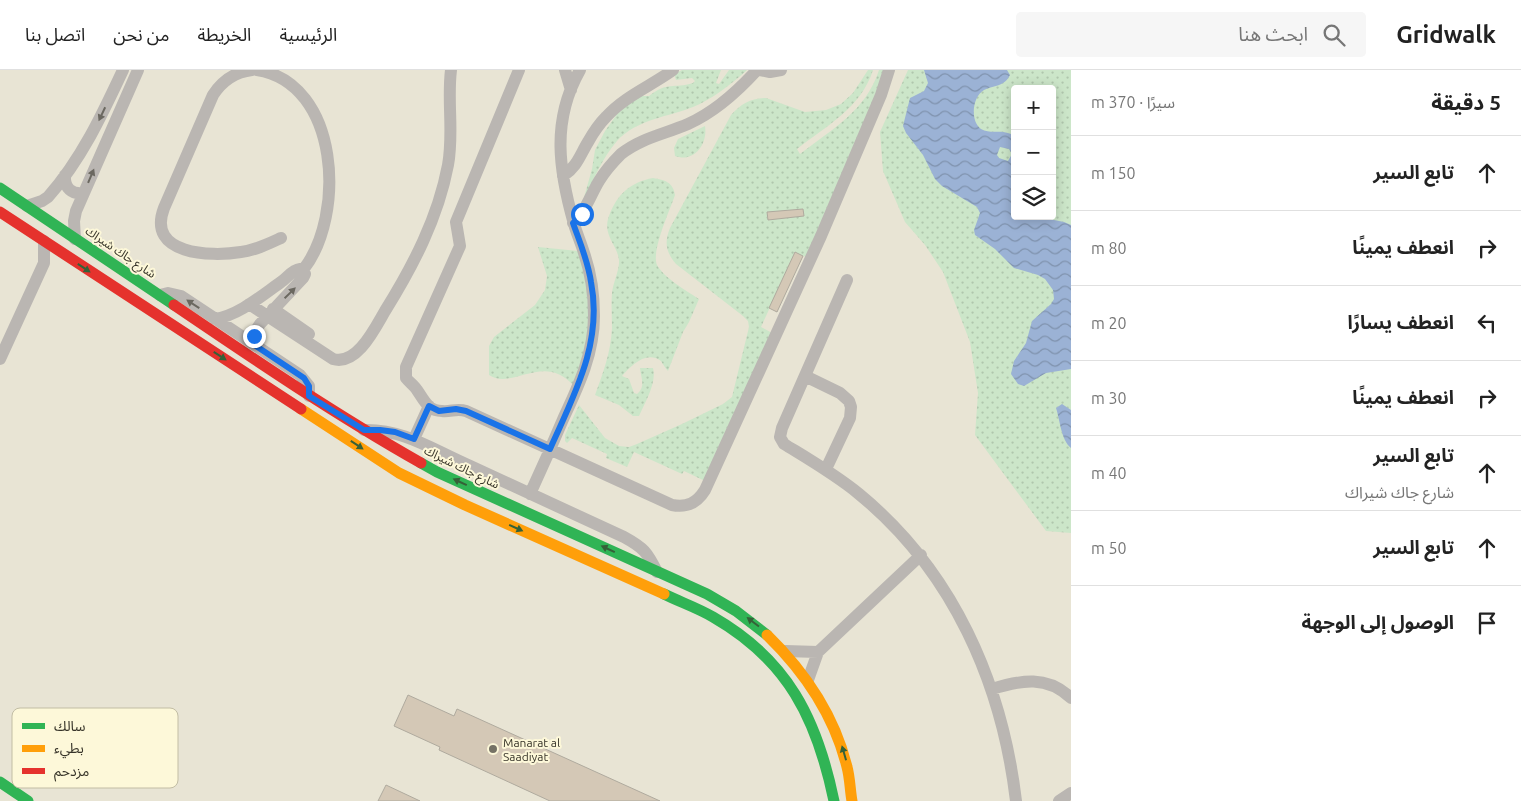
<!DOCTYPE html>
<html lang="ar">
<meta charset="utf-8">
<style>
body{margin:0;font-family:Ubuntu,"Noto Sans Arabic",sans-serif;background:#f6f6f6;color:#222;direction:rtl}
.controls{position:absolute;right:15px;top:15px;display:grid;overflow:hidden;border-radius:5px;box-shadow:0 2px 12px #0003}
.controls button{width:45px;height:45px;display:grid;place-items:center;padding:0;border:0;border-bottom:1px solid #e0e0e0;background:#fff;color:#222;font:25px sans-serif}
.stop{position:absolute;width:15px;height:15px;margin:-11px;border:4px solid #1a73e8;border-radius:50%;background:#fff}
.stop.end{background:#1a73e8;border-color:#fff;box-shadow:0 1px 5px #0008}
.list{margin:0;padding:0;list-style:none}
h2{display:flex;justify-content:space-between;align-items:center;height:65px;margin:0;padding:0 20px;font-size:21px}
h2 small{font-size:16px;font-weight:400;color:#767676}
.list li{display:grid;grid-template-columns:32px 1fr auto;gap:15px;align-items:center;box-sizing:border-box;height:75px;padding:0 20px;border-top:1px solid #e0e0e0}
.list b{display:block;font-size:19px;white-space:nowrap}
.list p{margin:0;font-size:16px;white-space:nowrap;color:#767676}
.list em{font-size:16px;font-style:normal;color:#767676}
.icon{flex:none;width:28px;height:28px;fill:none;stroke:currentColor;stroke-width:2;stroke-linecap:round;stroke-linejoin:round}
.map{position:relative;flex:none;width:1071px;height:731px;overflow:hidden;direction:ltr}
header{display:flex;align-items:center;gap:30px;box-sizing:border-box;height:70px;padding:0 25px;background:#fff;border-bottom:1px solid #e0e0e0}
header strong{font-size:24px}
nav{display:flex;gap:28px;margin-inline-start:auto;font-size:18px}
.search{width:350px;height:45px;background:#f6f6f6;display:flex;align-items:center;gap:12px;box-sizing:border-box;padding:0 18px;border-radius:5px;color:#767676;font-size:19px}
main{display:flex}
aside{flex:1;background:#fff}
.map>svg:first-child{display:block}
</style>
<header>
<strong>Gridwalk</strong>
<div class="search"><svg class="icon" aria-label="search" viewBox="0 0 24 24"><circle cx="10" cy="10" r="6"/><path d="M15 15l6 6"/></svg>ابحث هنا</div>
<nav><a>الرئيسية</a><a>الخريطة</a><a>من نحن</a><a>اتصل بنا</a></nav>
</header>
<main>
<aside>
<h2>5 دقيقة<small>سيرًا · 370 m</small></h2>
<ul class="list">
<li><svg class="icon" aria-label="ahead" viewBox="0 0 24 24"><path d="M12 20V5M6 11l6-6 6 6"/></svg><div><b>تابع السير</b></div><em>150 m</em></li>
<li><svg class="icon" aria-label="right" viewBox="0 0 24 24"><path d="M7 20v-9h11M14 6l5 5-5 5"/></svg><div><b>انعطف يمينًا</b></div><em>80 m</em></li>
<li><svg class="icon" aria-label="left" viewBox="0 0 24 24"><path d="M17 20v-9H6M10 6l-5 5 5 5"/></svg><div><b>انعطف يسارًا</b></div><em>20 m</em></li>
<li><svg class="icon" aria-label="right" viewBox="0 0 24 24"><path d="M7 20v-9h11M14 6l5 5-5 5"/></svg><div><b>انعطف يمينًا</b></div><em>30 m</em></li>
<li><svg class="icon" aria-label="ahead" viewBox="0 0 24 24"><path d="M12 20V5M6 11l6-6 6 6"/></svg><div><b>تابع السير</b><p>شارع جاك شيراك</p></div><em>40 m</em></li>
<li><svg class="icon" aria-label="ahead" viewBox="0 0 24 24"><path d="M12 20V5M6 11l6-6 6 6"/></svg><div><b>تابع السير</b></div><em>50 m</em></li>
<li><svg class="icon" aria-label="arrive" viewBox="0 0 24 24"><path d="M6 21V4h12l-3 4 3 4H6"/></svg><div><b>الوصول إلى الوجهة</b></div></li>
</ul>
</aside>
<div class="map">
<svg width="1071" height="731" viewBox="0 0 1071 731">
<defs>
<pattern id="grass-dots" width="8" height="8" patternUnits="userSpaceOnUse" patternTransform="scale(1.25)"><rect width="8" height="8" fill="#cce6c9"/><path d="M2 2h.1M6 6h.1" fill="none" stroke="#b0c6ad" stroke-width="1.8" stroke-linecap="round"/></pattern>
<pattern id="water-waves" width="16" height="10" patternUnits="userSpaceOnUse" patternTransform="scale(1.25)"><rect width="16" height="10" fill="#9bb2d5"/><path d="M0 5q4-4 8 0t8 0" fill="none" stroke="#7f92ad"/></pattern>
</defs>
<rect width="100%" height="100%" fill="#e8e4d4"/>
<!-- grass -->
<path fill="url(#grass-dots)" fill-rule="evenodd" d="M 682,0 L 721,0 L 716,13 L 719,14 L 729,0 L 747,0 C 733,13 711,30 693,37 C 668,47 637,49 617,71 C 602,88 593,111 583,131 L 592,99 L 595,80 L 605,61 L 620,40 L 638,26 L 649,26 C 668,11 673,19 693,13 L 695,11 L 692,8 L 676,10 L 674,4 Z
M 868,0 L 873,0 C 861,38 826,56 797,79 L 800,84 C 832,59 866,41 879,0 L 887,0 L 809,188 L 795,183 L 761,257 L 774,264 L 707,412 L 684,401 L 682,404 L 634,382 L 627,397 L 606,388 L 607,384 L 572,368 L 567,373 L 565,371 L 565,365 L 579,335 L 605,368 L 619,376 L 629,377 L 637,374 L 682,354 L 723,334 L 732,327 L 749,257 L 748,251 L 743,246 L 676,194 C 666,182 664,173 670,158 L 731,45 C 741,34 751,28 766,28 L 805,42 L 826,40 L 841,34 L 853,23 Z
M 908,0 L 1071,0 L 1071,463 L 1046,461 L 975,365 L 978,323 L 970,272 L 943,202 L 925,175 L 905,152 L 883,101 L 880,62 ZM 1015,19 L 1052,19 L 1052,146 L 1015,146 Z
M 705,56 C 708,74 694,93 675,86 L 674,78 L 678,69 Z
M 653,108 C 665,110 673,112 675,125 C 670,140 651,181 657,195 C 664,208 687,221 699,229 L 689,252 L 683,262 L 668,301 C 665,298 663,294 661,291 C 646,280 631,296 622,306 L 629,309 L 634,323 L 637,324 C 646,317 641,308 640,298 L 653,298 C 657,313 645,332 639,346 L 633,346 L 619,335 L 595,325 C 603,303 611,282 612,258 C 612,246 611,235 612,223 C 613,213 620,199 619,190 C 617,174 602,165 609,146 C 617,124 631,112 653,108 Z
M 538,177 L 578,181 L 590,218 L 591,257 L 574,316 C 544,281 512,321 489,305 L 489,276 L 494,267 L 535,235 L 545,220 L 547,206 Z"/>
<!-- water -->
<path fill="url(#water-waves)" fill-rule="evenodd" d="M 924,0 L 1007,0 L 1010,5 C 1004,17 994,15 984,20 C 972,27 970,51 981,59 C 991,65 1002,58 1015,66 L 1015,146 L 1048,146 L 1049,149 L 1064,152 L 1071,155 L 1071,299 L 1046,303 L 1024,316 L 1018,314 L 1011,304 L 1014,291 L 1026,273 L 1032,251 L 1051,234 L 1054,229 L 1053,220 L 1045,209 L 1038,205 L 1014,198 L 995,179 L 975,165 L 974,160 L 980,143 L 977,137 L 942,116 L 935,109 L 923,85 L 906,63 L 903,56 L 910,28 L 924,21 L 928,13 ZM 1000,77 L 1009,79 L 1012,84 L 1008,91 L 999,88 L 997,85 Z
M 1062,334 L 1071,340 L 1071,378 C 1061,370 1060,350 1056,338 Z"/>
<!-- building -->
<path fill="#d4c8b6" stroke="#afaa9e" d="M 803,139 L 804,146 L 768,150 L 767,142 Z
M 795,182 L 803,186 L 777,242 L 769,238 Z
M 408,625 L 454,646 L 457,639 L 660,731 L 550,731 L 439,680 L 440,677 L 394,656 Z
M 386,715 L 420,731 L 378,731 Z"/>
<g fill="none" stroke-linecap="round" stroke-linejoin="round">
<!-- street -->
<path stroke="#bab6b2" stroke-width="12" d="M 252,0 C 235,2 222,11 213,25 L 164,138 C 146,185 211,187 241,182 C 256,180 268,174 281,168
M 519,0 L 456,152 L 460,176 L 406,297 L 406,308 C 409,312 414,315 417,320 C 424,330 428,341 442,341 C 451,342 457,338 466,341 L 672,435 C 687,438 697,433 705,420 L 821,166 L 881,25 L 889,0
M 565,0 L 571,20
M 760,0 L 770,2 L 781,0
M 65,105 C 64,118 72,125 84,123
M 563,106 C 577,97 580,85 588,72 C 593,63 599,54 606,47 C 625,26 651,16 673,0
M 27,136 L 42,131 L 48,127 C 81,90 102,45 123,0
M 573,153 C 586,141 590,126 599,111 C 605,101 613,92 621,84 C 641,68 665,64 688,54 C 715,42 737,22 757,0
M 75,169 L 74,151 L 76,141 L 138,0
M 847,210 L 782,358 L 780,367 L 784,374 C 810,390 836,405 859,424 C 953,501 1002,613 1016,731
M 160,225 L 168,223 L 181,226 L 300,305 L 309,316 L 309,326
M 249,234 L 333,289 C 357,296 375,258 385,241 C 413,196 438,148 448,95 C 454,63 447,32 451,0
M 273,239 L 309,264
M 215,249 C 239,245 261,226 281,212 C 287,208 292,200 300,199 L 303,200
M 253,274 L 256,260 L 260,254 L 303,208 L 305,204 L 303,200 C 346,146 340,13 257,0
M 0,289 L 44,193 L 44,171
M 805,306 L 840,323 L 849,331 L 851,337 L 850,348 L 826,399
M 364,360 C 404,359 433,380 468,395 C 520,419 572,443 624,467 C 644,478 647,482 657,502
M 414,369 L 429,336
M 530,424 C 542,398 553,373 564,347 C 579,315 594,283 594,246 C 594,225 591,203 584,183 C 581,173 577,164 574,154 C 559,101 551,51 580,0
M 785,581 L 818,582
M 808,610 L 818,582 L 921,485
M 992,619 C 1021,610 1047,605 1071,628
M 1059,731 L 1071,723"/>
<!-- fast -->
<path stroke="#30b455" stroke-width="11" d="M 0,118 L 174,235
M 421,393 L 437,402 L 707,524 L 736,541 L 767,565
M 664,524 C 680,532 698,538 713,547 C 788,590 817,649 834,731
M 0,712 L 28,731"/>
<!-- slow -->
<path stroke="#ff9f0a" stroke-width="11" d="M 301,339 L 399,403 L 465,435 L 664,524
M 767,565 C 805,602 834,644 847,697 C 850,708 850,720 852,731"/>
<!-- jam -->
<path stroke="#e5322d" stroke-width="11" d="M 0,142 L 301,339
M 174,235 C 255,290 336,345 421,393"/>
</g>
<!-- one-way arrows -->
<defs><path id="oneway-solid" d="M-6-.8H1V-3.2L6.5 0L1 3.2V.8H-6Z" transform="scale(1.25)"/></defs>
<g fill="#6b6860">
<use href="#oneway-solid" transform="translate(102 44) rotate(115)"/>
<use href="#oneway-solid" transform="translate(91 106) rotate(-67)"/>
<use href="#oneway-solid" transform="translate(290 223) rotate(-44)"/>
<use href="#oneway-solid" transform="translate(193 234) rotate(-147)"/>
</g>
<g fill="#356138">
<use href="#oneway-solid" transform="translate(84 198) rotate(34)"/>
<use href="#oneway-solid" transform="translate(220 286) rotate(33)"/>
<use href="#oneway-solid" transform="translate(357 375) rotate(34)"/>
<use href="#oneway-solid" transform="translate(460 412) rotate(-155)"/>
<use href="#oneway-solid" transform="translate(516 458) rotate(24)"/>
<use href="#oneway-solid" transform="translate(608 479) rotate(-155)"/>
<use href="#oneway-solid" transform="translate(753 552) rotate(-143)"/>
<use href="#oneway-solid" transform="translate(844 683) rotate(-106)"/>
</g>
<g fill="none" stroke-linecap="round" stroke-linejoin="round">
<!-- route -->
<path stroke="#1a73e8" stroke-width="6" d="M 254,266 L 253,274 L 304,308 L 309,316 L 309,326 L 364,360 L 380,360 L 395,362 L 414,369 L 429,336 L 439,341 L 456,339 L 466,341 L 550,379 C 574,325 603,273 591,212 C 588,191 580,173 573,153 L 582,144"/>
</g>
<!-- markers -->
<circle fill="#757265" stroke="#fdf8d9" stroke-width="2" cx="493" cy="679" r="5"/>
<g text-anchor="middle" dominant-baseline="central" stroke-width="4" stroke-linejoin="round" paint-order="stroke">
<!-- street labels -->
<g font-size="12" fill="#373429" stroke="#fdf8d9">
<text transform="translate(121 182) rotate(34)">شارع جاك شيراك</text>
<text transform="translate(462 397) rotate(26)">شارع جاك شيراك</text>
</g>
<!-- poi labels -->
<g font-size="12" fill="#373429" stroke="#fdf8d9" text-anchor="start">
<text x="503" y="672">Manarat al<tspan x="503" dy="14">Saadiyat</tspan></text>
</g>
</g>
<!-- legend -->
<rect x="12" y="638" width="166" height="80" rx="8" fill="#fdf8d9" stroke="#c2bda4" stroke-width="1"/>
<rect x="22" y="653" width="23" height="6" fill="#30b455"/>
<rect x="22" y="675" width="23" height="7" fill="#ff9f0a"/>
<rect x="22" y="698" width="23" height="6" fill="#e5322d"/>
<g font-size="14" fill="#373429">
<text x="54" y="661">سالك</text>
<text x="54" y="683">بطيء</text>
<text x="54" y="706">مزدحم</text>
</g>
</svg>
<div class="controls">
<button>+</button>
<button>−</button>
<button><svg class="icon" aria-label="layers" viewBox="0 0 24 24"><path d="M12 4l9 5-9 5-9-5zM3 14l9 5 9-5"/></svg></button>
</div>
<div class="stop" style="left:582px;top:144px"></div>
<div class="stop end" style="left:254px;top:266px"></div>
</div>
</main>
